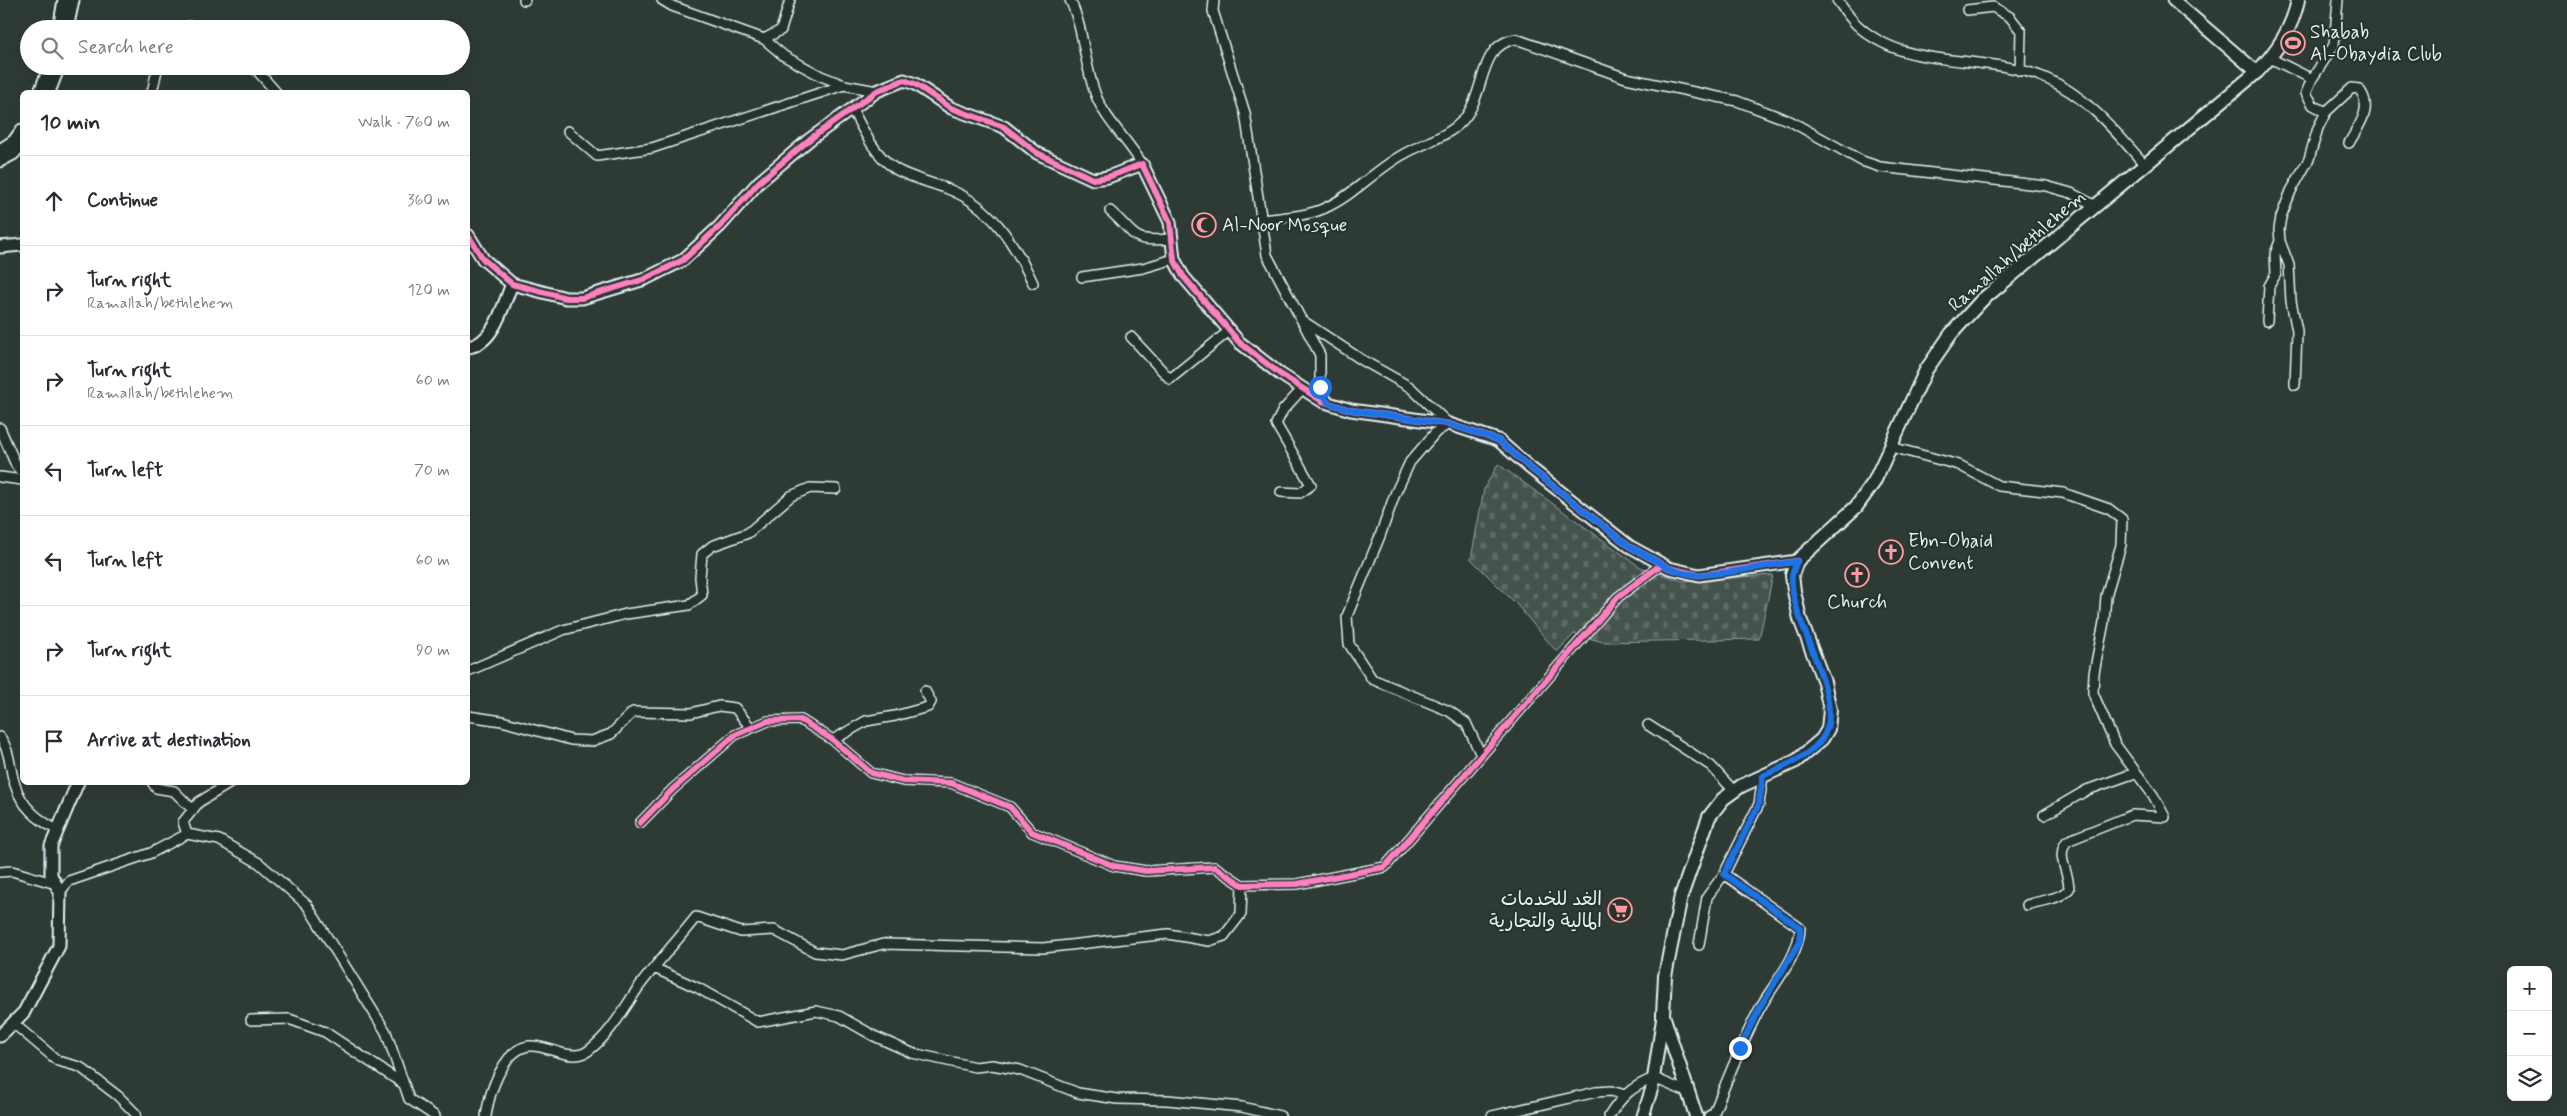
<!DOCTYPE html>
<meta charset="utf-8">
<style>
body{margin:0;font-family:Mynerve,"Playpen Sans Arabic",sans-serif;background:#f2f2f3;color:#2b2b33}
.controls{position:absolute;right:15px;bottom:15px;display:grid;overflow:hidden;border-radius:8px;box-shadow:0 5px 20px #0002}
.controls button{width:45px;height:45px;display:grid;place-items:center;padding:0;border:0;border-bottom:1px solid #e1e1e2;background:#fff;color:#2b2b33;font:25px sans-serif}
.stop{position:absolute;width:15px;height:15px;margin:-11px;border:4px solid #1a73e8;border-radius:50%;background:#fff}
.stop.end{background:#1a73e8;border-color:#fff;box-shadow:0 1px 5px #0008}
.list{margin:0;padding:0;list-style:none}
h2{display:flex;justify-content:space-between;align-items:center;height:65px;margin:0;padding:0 20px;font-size:21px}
h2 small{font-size:16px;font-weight:400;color:#7c7c81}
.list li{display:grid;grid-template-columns:32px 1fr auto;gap:15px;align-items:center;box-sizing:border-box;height:90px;padding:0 20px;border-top:1px solid #e1e1e2}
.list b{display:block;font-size:19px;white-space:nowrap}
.list p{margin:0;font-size:16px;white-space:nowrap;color:#7c7c81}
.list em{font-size:16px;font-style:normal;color:#7c7c81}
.icon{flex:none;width:28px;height:28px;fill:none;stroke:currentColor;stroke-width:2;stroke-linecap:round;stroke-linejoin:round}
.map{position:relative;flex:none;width:2567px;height:1116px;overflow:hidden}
.search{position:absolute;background:#fff;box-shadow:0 5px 20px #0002;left:20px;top:20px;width:450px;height:55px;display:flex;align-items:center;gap:12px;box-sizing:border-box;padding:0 18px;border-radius:28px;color:#7c7c81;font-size:19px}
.panel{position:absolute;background:#fff;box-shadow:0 5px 20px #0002;left:20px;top:90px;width:450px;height:695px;border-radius:8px}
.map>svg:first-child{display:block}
</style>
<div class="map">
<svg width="2567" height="1116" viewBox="0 0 2567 1116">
<defs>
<pattern id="cemetery-stones" width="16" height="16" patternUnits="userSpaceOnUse" patternTransform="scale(1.25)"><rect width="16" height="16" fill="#45524e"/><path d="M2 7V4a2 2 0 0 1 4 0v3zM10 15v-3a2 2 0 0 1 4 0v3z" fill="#606b68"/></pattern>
</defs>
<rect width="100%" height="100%" fill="#2e3b35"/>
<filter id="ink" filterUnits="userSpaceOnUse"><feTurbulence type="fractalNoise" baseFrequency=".02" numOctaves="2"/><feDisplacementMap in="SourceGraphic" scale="10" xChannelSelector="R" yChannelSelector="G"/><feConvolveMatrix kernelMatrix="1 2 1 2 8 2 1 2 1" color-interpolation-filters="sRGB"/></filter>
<g filter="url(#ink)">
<!-- cemetery -->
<path fill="url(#cemetery-stones)" stroke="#96a2a3" d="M 1498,464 L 1640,567 L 1682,581 L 1773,575 L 1759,639 L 1603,642 L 1574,634 L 1557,652 L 1517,605 L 1471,559 L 1484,489 Z"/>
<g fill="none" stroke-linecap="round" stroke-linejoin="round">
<!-- minor casing -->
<g stroke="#e8f1f8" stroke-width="12">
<path id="minor" d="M 524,0 L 525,0
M 662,0 L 672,6 L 764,39 L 784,56 L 821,76 L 844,85 L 877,91
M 1070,0 C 1084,29 1084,63 1095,93 C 1104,119 1128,140 1142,164
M 1214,0 L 1213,11 L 1245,113 L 1267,255 L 1320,355 L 1320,387 L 1328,403
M 1837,0 C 1843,8 1849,17 1856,24 C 1907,73 1985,52 2045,78 C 2086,95 2116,132 2145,165
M 1967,10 L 1993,7 L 2010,17 L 2021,31 L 2020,71
M 186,29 L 190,26
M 764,39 L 781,30 L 790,0
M 2270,58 L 2312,79 L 2306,93 L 2313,105 L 2326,112 L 2318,128 L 2309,159 L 2291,191 L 2281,217 L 2279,229 L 2280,241 L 2289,265 L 2291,301 L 2297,331 L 2295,385
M 253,66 L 276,92
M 2312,79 L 2334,45 L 2338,0
M 152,92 L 158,66
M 852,109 C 863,130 874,154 894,168 C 907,177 933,183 948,189 C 992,206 1014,243 1033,283
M 2326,112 L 2352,88 L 2359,89 C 2374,108 2359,125 2349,143
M 568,131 L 597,156 L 652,148 L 844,85
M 1110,211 C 1140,237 1129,242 1172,239
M 1262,220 C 1283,217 1305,217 1325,208 C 1354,195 1376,169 1404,154 C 1423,143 1448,137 1463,120 C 1487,93 1477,45 1516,39 L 1626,78 L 1737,101 L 1790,121 L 1862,161 L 1880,167 L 2046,186 L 2071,193 L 2096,206
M 1082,277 L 1143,268 L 1174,259
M 1303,321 L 1362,360 L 1410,387 L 1449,424 L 1436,432 L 1410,462 L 1395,494 L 1380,536 L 1347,616 L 1349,644 L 1372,679 L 1449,711 L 1466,723 L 1481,755
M 2267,321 L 2269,286 L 2276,274 L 2275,254 L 2280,241
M 1131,337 L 1170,379 L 1229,331
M 0,428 L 16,465 L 22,473
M 1891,447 L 1959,465 L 1999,486 L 2063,493 L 2109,509 L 2122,519 L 2121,545 L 2106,596 L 2104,622 L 2094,673 L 2093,693 L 2115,744 L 2153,795 L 2165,817 L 2132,815 L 2067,841 C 2055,857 2069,870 2069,889 C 2059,900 2041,900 2027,905
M 0,477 L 22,480
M 1281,492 L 1300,493 L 1311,485 L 1276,424 L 1283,410 L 1303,388
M 468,671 L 563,630 L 626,614 L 689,605 L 702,595 L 700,577 L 702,554 L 712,546 L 748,533 L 791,496 L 810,488 L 836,489
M 468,716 L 502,721 L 571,740 L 592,741 L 611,734 L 633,712 L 691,713 L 719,706 L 735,708 L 751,728
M 1648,725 L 1711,766 L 1734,791
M 0,737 C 11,752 9,768 15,785 C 22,807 37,819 57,830
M 833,740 L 866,721 L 895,716 L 928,707 L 931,702 L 925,691
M 152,782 L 156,788 L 174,791 L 193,810
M 2044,815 L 2087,790 L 2135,773
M 640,823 L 673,789 L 735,735 L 768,721 L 801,720 L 833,740 L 871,773 L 903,781 L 951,783 L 1010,807 L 1032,832 L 1114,866 L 1146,871 L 1215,867 L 1242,885 L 1297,884 L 1385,867 L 1618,597 L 1662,564
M 187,834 L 183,822 L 199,802 L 232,782
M 0,872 L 12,871 L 56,884
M 1724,874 L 1759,804 L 1763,776
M 60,892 L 69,881 L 151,853 L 187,834 L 219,840 L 259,863 L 307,905 L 386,1032 L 409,1099 L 435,1116
M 1699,945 L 1707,897 L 1724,874 L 1800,928 C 1799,957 1774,983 1760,1008 C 1742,1042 1728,1077 1714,1113 L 1709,1116
M 654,968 L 698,988 L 758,1022 L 816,1011 L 839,1016 L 874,1036 L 912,1053 L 975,1067 L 992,1065 L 1020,1070 L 1078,1093 L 1117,1099 L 1167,1100 L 1242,1107 L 1280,1116
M 251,1020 L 289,1019 L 325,1032 L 402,1083
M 13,1023 L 58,1061 L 80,1067 L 118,1096 L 136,1114
M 486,1116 C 489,1094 503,1049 529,1046 C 548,1044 571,1063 588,1051 C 610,1035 623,1010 638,988 C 656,964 677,941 696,917 L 741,932 L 774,930 L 815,952 L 842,955 L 883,944 L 1043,948 L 1168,934 L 1209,941 L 1224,936 L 1241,914 L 1242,885
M 1492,1116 L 1596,1092 L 1611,1091 L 1625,1095
M 1609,1116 C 1622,1096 1631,1087 1654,1078 L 1687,1092"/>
</g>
<!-- tertiary casing -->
<g stroke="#e8f1f8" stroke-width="15">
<path id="tertiary" d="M 2173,0 L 2257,72
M 59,29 L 64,0
M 67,29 L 73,0
M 40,92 L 50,66
M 49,92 L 59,66
M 0,150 L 14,141 L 22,130
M 0,161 L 13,154 L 22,144
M 468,235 L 483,259 L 512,284 L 566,298 L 582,298 L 645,279 L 683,260 L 720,226 L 759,182 L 810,139 L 877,91 L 904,80 L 915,84 L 951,108 L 1004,127 L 1037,153 L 1093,179 L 1108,177 L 1142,164 L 1170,222 L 1174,259 L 1183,276 L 1239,342 L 1280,374 L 1322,401 L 1351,410 L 1449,424 L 1498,440 L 1529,467 L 1629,546 L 1669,568 L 1699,575 L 1797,561
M 0,247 L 22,245
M 468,347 C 494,344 503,305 512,284
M 0,1036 L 24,1012 L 59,946 L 60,892 L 51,875 L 51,846 L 78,782
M 1643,1116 L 1652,1088 L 1663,1016"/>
</g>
<!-- secondary casing -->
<g stroke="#e8f1f8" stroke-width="16">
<path id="secondary" d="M 1696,1116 L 1663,1015 L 1665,976 L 1681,896 L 1709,817 L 1723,799 L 1741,786 L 1796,761 L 1822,739 L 1828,729 L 1830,710 L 1824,682 L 1800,619 L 1794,591 L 1792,575 L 1797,561 L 1856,507 L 1874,482 L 1926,370 L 1951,334 L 1982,300 L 2257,72 C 2277,51 2292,29 2298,0"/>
</g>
<!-- minor -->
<use href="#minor" stroke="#26332d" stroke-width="9"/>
<!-- tertiary -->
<use href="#tertiary" stroke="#26332d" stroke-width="11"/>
<!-- secondary -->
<use href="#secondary" stroke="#26332d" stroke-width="12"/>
<!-- cycleway casing -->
<g stroke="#26332d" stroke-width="9">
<path id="cycleway" d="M 468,235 L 483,259 L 512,284 L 566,298 L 582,298 L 645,279 L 683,260 L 720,226 L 759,182 L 810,139 L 877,91 L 904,80 L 915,84 L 951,108 L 1004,127 L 1037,153 L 1093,179 L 1108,177 L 1142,164 L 1170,222 L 1174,259 L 1183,276 L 1239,342 L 1280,374 L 1322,401 L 1351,410 L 1449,424 L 1498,440 L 1529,467 L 1629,546 L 1669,568 L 1699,575 L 1797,561
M 640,823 L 673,789 L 735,735 L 768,721 L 801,720 L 833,740 L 871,773 L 903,781 L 951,783 L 1010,807 L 1032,832 L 1114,866 L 1146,871 L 1215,867 L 1242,885 L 1297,884 L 1385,867 L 1618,597 L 1662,564"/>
</g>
<!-- cycleway -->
<use href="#cycleway" stroke="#ff80c0" stroke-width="6"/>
</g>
</g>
<g fill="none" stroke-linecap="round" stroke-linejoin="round" filter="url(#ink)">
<!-- route -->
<path stroke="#1a73e8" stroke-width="6" d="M 1320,387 L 1328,403 L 1351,410 L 1448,424 L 1498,440 L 1529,467 L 1629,546 L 1669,568 L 1684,573 L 1699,575 L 1730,572 L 1797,561 C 1795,566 1793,571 1792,576 C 1788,621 1851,703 1821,740 C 1807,758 1783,767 1763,776 L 1759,804 L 1724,874 L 1800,928 L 1800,942 L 1760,1007 L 1740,1048"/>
</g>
<!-- icons -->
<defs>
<g id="stadium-ring" transform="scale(1.25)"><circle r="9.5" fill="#26332d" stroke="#ff9aa2" stroke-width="1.5"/><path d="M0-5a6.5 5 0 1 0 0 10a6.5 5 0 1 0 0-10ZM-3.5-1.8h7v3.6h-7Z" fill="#ff9aa2"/></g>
<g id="mosque-ring" transform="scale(1.25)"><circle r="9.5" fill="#26332d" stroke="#ff9aa2" stroke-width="1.5"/><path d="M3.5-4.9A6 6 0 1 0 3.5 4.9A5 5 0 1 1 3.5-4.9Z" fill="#ff9aa2"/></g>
<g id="church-ring" transform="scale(1.25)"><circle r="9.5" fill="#26332d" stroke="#ff9aa2" stroke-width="1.5"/><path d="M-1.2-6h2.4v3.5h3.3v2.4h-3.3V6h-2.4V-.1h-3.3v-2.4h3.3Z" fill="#ff9aa2"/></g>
<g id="supermarket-ring" transform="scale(1.25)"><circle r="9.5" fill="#26332d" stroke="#ff9aa2" stroke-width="1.5"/><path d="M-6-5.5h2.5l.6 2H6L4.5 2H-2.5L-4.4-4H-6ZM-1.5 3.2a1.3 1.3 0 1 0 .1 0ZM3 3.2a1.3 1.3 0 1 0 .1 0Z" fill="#ff9aa2"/></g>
</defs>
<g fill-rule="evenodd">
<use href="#stadium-ring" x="2293" y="43"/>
<use href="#mosque-ring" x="1204" y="225"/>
<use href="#church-ring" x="1891" y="552"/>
<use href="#church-ring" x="1857" y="575"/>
<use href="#supermarket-ring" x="1620" y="910"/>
</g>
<g text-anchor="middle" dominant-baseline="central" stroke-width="4" stroke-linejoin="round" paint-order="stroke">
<!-- poi labels -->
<g font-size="19" fill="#e8f1f8" stroke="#26332d" text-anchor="start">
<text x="2310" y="32">Shabab<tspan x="2310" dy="22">Al-Obaydia Club</tspan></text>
<text x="1222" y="225">Al-Noor Mosque</text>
<text x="1908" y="541">Ebn-Obaid<tspan x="1908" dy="22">Convent</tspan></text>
<text x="1857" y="602" text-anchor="middle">Church</text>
<text x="1602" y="899" text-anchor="end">الغد للخدمات<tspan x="1602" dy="22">المالية والتجارية</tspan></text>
</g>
<!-- street labels -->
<g font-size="19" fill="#e8f1f8" stroke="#26332d">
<text transform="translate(2017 251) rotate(-41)">Ramallah/bethlehem</text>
</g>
</g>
</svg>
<div class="controls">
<button>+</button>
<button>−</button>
<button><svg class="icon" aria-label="layers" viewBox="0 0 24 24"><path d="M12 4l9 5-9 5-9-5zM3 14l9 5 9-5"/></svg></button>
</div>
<div class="stop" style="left:1320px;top:387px"></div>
<div class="stop end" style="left:1740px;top:1048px"></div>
<div class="search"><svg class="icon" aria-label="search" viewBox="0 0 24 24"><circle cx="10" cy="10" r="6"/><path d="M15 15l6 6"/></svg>Search here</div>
<section class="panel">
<h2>10 min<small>Walk · 760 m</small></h2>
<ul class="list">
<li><svg class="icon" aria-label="ahead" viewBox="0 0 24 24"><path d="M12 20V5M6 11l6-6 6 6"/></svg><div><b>Continue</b></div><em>360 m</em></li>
<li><svg class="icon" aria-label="right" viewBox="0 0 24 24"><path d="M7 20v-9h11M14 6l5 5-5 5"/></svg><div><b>Turn right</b><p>Ramallah/bethlehem</p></div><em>120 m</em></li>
<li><svg class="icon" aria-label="right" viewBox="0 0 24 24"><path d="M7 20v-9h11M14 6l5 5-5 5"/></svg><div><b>Turn right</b><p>Ramallah/bethlehem</p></div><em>60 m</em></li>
<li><svg class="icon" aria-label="left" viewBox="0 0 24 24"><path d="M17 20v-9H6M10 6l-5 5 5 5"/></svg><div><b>Turn left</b></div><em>70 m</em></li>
<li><svg class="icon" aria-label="left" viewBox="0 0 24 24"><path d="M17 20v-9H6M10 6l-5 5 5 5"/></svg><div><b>Turn left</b></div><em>60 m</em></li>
<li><svg class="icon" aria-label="right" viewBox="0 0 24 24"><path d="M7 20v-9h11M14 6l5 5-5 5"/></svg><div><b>Turn right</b></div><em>90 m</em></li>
<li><svg class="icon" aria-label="arrive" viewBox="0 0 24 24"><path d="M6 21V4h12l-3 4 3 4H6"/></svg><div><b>Arrive at destination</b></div></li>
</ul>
</section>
</div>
